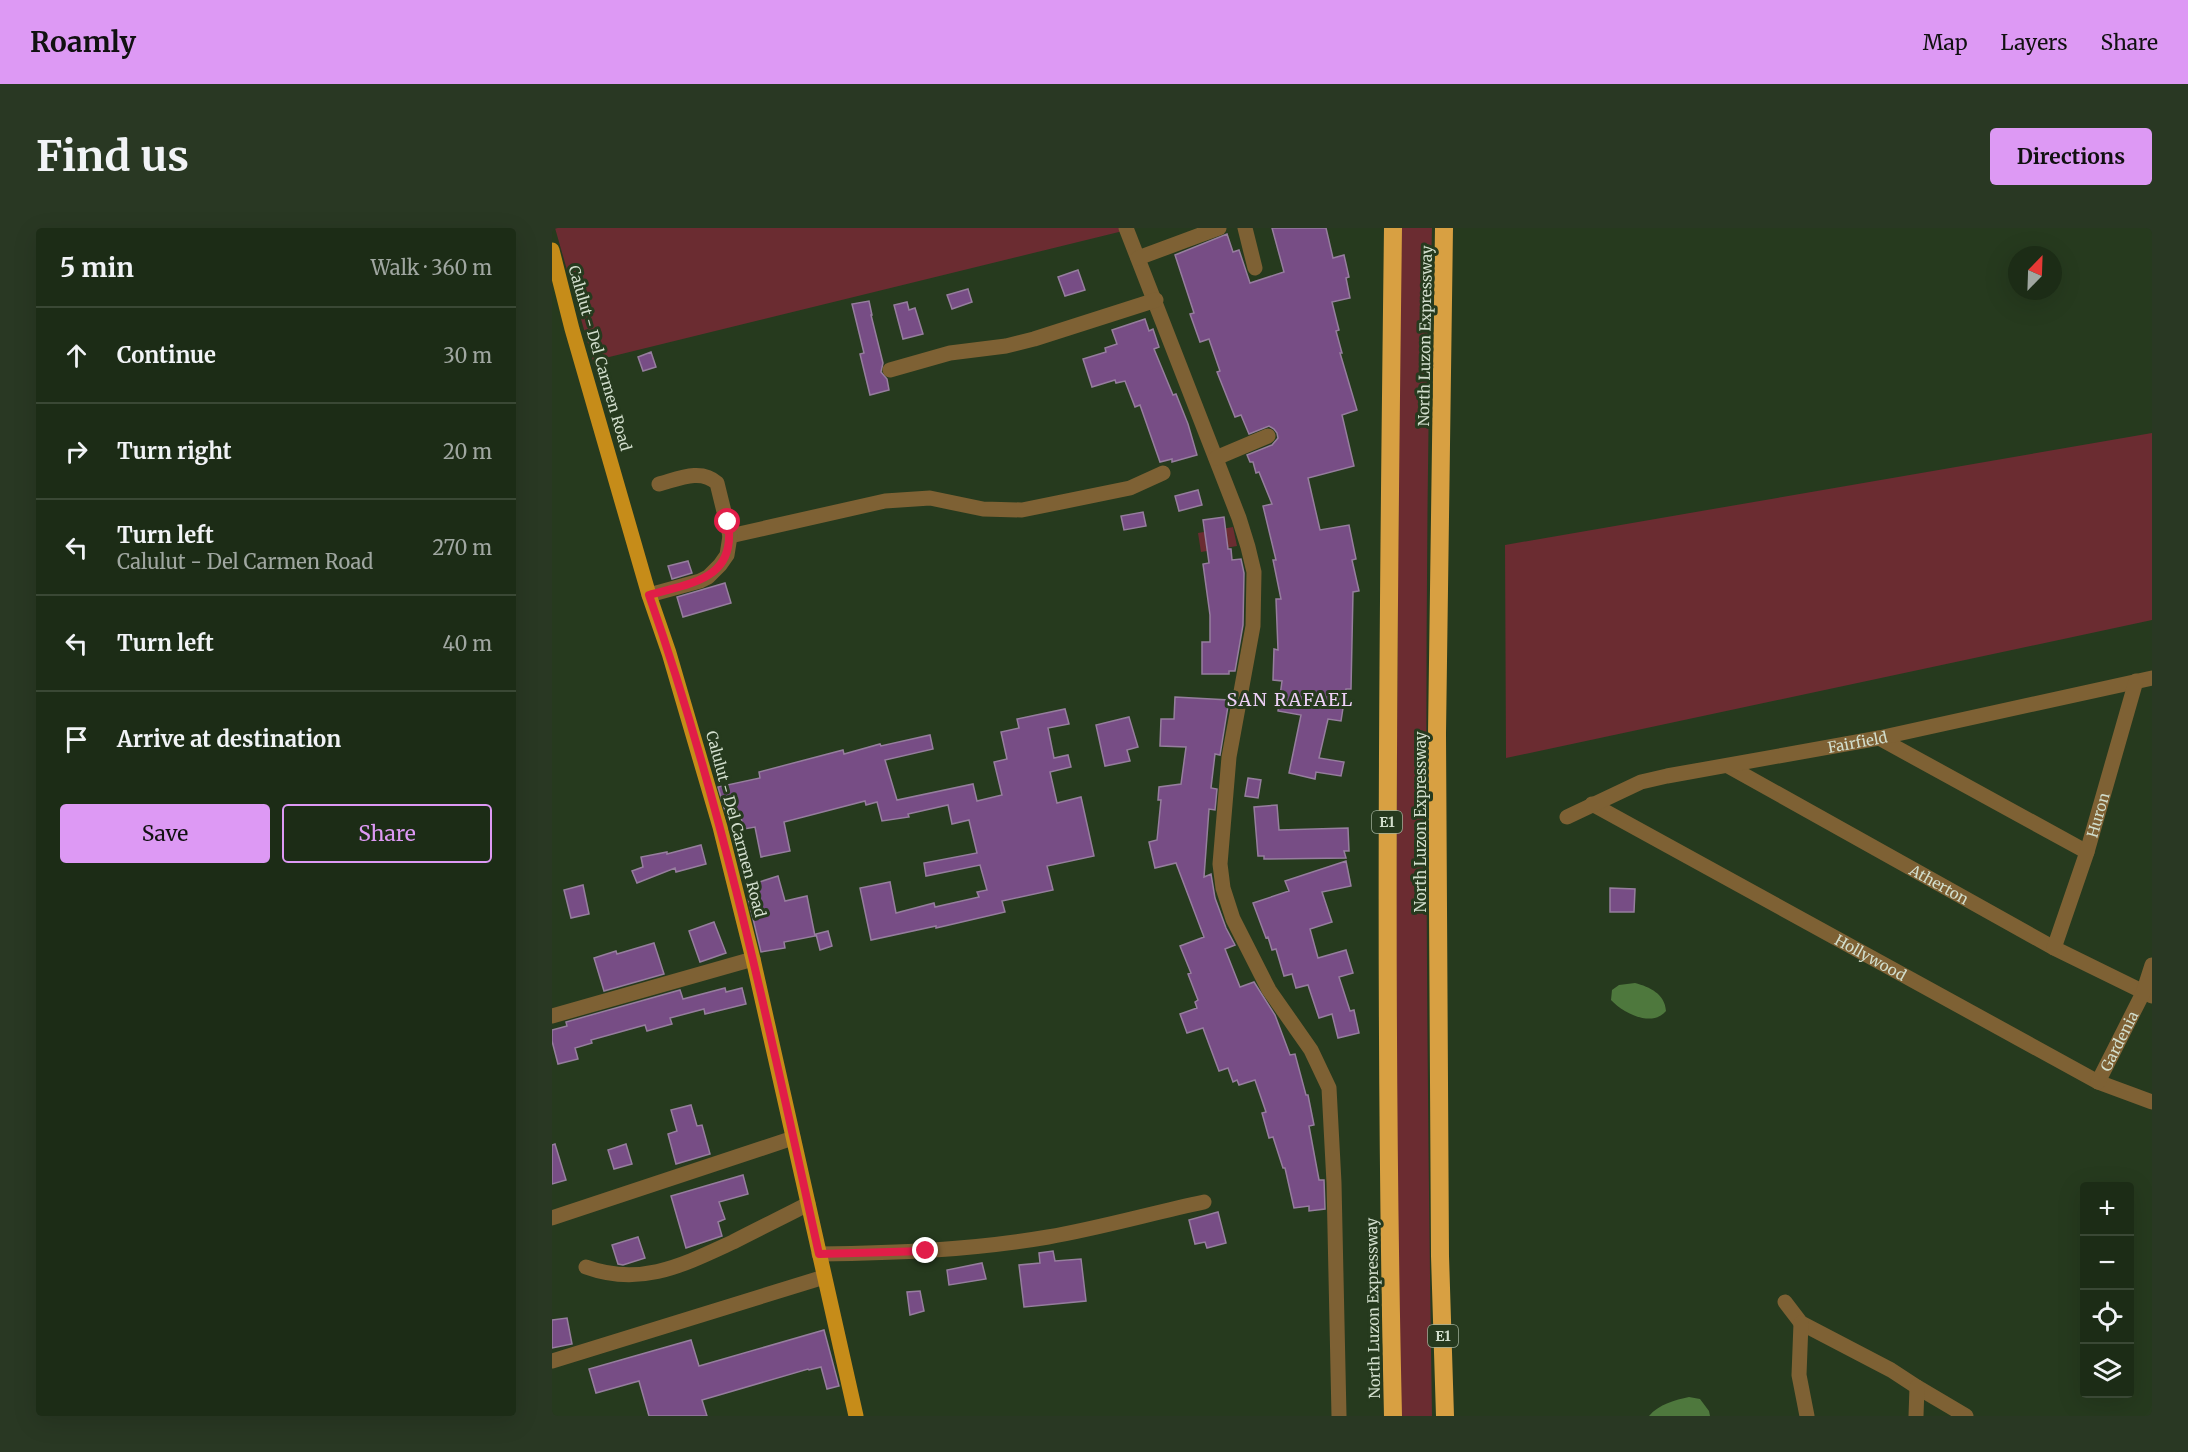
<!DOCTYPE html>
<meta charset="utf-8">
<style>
body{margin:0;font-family:Merriweather,serif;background:#293823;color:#f1f3f6}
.controls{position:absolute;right:18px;bottom:18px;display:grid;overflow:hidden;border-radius:6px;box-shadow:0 6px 24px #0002}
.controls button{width:54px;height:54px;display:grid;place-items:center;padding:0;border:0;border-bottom:2px solid #3a4835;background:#1c2c16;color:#f1f3f6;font:30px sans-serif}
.compass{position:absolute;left:1456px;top:18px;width:54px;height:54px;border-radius:50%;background:#1c2c16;box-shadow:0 6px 24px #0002;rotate:23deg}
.stop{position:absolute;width:18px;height:18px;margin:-14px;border:4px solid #e11d48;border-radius:50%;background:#fff}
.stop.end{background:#e11d48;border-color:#fff;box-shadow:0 2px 6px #0008}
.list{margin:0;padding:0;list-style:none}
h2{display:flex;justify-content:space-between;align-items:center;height:78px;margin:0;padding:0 24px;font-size:26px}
h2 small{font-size:20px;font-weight:400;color:#a0a7a1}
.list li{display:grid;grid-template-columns:39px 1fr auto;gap:18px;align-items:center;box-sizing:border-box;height:96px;padding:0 24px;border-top:2px solid #3a4835}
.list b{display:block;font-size:22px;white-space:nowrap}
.list p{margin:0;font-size:20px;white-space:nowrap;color:#a0a7a1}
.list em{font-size:20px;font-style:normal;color:#a0a7a1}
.actions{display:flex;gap:12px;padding:18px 24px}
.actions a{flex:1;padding:14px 0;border:2px solid #dd99f4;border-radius:6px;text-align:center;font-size:21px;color:#dd99f4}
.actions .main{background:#dd99f4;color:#111}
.icon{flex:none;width:33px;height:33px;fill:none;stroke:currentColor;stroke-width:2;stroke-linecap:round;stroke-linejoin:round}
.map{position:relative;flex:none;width:1600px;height:1188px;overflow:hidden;border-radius:6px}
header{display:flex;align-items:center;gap:36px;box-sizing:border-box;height:84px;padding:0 30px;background:#dd99f4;color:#111}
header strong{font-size:28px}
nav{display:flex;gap:33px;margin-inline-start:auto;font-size:21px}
.intro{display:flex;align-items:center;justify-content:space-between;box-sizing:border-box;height:144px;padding:0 36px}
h1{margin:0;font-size:42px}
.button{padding:15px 27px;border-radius:6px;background:#dd99f4;color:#111;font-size:21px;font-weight:700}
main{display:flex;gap:36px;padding:0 36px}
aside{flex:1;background:#1c2c16;border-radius:6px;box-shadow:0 6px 24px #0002}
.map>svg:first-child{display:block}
</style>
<header>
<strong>Roamly</strong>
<nav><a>Map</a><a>Layers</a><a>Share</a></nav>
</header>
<div class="intro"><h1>Find us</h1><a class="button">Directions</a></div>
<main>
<aside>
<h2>5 min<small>Walk · 360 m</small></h2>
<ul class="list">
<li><svg class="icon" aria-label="ahead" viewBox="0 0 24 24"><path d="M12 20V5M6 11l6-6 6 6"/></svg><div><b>Continue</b></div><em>30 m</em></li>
<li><svg class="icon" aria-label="right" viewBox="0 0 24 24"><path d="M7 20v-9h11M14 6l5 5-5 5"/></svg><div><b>Turn right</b></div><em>20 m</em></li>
<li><svg class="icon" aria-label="left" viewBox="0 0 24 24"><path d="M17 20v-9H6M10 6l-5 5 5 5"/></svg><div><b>Turn left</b><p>Calulut - Del Carmen Road</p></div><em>270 m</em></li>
<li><svg class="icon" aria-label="left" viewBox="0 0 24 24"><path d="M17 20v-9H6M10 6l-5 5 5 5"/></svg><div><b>Turn left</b></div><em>40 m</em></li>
<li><svg class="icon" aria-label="arrive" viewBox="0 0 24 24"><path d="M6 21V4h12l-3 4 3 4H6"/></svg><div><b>Arrive at destination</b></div></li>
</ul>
<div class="actions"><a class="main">Save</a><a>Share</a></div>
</aside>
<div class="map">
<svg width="1600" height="1188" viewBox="0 0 1600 1188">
<rect width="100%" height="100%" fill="#263a1e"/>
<!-- green -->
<path fill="#6b2c31" d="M 3,0 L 569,0 L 571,3 L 41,133 Z
M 848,0 L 880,0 C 871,396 874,792 880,1188 L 848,1188 L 843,849 Z
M 1600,205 L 1600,392 L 954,530 L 953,317 Z
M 681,299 L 685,318 L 649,324 L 646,305 Z"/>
<!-- water -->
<path fill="#4e783d" d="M 1083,755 C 1098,759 1113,766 1114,783 C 1100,800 1071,785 1059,772 L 1060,762 L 1067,757 Z
M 1137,1169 L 1148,1171 L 1157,1183 L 1158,1188 L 1097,1188 C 1107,1176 1123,1172 1137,1169 Z"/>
<!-- building -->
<path fill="#774d85" stroke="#967e9e" stroke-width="1.5" d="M 720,0 L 774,0 L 781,30 L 792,27 L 797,49 L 794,50 L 798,70 L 780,74 L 787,102 L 784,103 L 790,125 L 788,125 L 805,182 L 790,187 L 802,238 L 756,250 L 768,302 L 797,297 L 804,331 L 800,332 L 807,363 L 801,364 L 799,461 L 794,461 L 789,493 L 776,491 L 767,530 L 792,534 L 789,548 L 764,544 L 763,551 L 737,545 L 749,487 L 726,483 L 730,453 L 721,452 L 722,421 L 726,422 L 724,371 L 729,371 L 721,332 L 724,332 L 711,278 L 720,276 L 707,244 L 704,245 L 701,234 L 698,234 L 695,227 L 720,217 L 726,210 L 725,205 L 722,201 L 717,198 L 697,206 L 689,187 L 683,189 L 665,144 L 668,143 L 657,111 L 648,114 L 638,86 L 642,85 L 623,27 L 675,6 L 681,24 L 687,22 L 698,55 L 732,44 Z
M 526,42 L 533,62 L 513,68 L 506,49 Z
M 416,61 L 420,74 L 400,81 L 395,67 Z
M 317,73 L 320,87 L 319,87 L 331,135 L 329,144 L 335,151 L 337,162 L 318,167 L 308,126 L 312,125 L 300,76 Z
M 355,74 L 357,82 L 363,80 L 371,106 L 351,111 L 342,77 Z
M 593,91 L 597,103 L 601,101 L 607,119 L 602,121 L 621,167 L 624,166 L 636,196 L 645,227 L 620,234 L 620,231 L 608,234 L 588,177 L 583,179 L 573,153 L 564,155 L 563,152 L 540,159 L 531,131 L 554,124 L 553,120 L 565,116 L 560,102 Z
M 99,124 L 104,139 L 91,143 L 86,129 Z
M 646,262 L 650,277 L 627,283 L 623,268 Z
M 591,284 L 594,298 L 572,302 L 569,288 Z
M 672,289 L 676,321 L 679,321 L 680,332 L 689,331 L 692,345 L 691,397 L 683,443 L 677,443 L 677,446 L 650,446 L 650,414 L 658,414 L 658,387 L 651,336 L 657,335 L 651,292 Z
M 136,333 L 140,345 L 120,351 L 116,338 Z
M 173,355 L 179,375 L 131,389 L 125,369 Z
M 623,469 L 677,472 L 668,527 L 663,526 L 659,560 L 665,561 L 663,582 L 657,581 L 652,649 L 659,646 L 663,670 L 674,700 L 683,717 L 673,721 L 688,759 L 702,754 L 723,787 L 738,827 L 743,826 L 754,867 L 756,867 L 762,897 L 757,898 L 767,952 L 772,952 L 773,981 L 757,983 L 757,978 L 742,980 L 733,940 L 731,940 L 721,909 L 717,910 L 710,885 L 714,884 L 703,852 L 687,857 L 685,852 L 681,854 L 676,840 L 667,843 L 651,800 L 635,805 L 628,786 L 645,780 L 643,774 L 646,772 L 636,746 L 639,745 L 628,718 L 652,709 L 624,635 L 603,640 L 597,614 L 605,612 L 609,572 L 606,572 L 607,559 L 629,556 L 634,519 L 608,518 L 609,491 L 622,491 Z
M 513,481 L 517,496 L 496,500 L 502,530 L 516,527 L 519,539 L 498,544 L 505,575 L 529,569 L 542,628 L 495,638 L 501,662 L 450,673 L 453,684 L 384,700 L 384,698 L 319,712 L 308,660 L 338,654 L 344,685 L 382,675 L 383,679 L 427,669 L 425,664 L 435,662 L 428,637 L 374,648 L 372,635 L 425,625 L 417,592 L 400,596 L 396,577 L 356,586 L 357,589 L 330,593 L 325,574 L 314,577 L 313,573 L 232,594 L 238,623 L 209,629 L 203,599 L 192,601 L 189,590 L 176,593 L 166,559 L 208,550 L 207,544 L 291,522 L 292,526 L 328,516 L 329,518 L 378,507 L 381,521 L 333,532 L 345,572 L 421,556 L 425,573 L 450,567 L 442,534 L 455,531 L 449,504 L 467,500 L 465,491 Z
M 577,489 L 586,519 L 575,522 L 578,533 L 553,538 L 544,497 Z
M 696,550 L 709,552 L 706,570 L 693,568 Z
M 725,577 L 727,602 L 796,600 L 797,623 L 792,623 L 794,630 L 712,631 L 712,628 L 706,628 L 702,579 Z
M 149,617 L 154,636 L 124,644 L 123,640 L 85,655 L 80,643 L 91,639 L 89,629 L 115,624 L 115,626 Z
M 794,633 L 799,658 L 770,664 L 780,694 L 758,701 L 766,730 L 794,722 L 801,745 L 787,749 L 798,783 L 802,782 L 807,805 L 786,810 L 780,786 L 767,790 L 756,757 L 744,760 L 740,746 L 732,748 L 724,721 L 720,722 L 716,709 L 714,710 L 701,675 L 737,663 L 733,653 Z
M 226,648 L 233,673 L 255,668 L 263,708 L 232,714 L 233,720 L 209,724 L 196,670 L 208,667 L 204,655 Z
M 31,657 L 37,686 L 19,690 L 12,662 Z
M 1058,660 L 1083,661 L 1082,684 L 1058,684 Z
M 162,694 L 174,725 L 148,734 L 137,703 Z
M 276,703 L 280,718 L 268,722 L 264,706 Z
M 102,715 L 112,746 L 52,763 L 42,730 L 64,723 L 65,726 Z
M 173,760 L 174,764 L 190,760 L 194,776 L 153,786 L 152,781 L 118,790 L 120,796 L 95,803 L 93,797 L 39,812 L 40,815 L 23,820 L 26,831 L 6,836 L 0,813 L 0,802 L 15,798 L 14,794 L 128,762 L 131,771 Z
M 139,877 L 145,898 L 150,897 L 158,926 L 124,936 L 116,906 L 125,903 L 119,882 Z
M 3,916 L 14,952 L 0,956 L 0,917 Z
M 74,916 L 80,936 L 62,941 L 56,922 Z
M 191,947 L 196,966 L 167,974 L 173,991 L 166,994 L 170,1008 L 134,1020 L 119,968 Z
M 666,984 L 674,1015 L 655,1020 L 653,1014 L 643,1016 L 637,992 Z
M 86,1009 L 93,1030 L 71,1037 L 66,1036 L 60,1017 Z
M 501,1023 L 503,1033 L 529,1031 L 534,1073 L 472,1079 L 467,1037 L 488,1035 L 487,1025 Z
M 430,1035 L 434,1051 L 397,1057 L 395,1042 Z
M 368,1063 L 372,1083 L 358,1087 L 355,1064 Z
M 15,1090 L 20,1116 L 0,1120 L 0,1092 Z
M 272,1102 L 287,1158 L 275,1161 L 269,1139 L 257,1142 L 256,1141 L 150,1172 L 155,1188 L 97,1188 L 87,1153 L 44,1165 L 37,1141 L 139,1112 L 147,1138 Z"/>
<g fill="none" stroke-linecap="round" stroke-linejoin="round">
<!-- minor -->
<g stroke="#7e6134" stroke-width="15">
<path d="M 574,0 L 687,290 L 696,319 L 702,344 L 701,398 L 677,529 L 668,636 L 671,660 L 681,691 L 717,762 L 759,822 L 777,860 L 782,955 L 787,1188"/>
<path d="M 693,0 L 703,40"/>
<path d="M 586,30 L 667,0"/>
<path d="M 338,142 L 398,125 L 454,118 L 482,111 L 604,72"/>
<path d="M 664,230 L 716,208"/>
<path d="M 178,308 L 333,273 L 378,270 L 431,281 L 470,282 L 578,260 L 611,245"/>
<path d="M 97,367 L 148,353 L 156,349 L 168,337 L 175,327 L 178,308 L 165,255 C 149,240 126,251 107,256"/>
<path d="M 1327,510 L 1535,624"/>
<path id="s1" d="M 1176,538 L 1502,720 L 1600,768"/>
<path id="s2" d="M 1040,576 L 1546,854 L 1600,874"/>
<path id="s3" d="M 1015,589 L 1089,554 L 1115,548 L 1327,510 L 1600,450"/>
<path id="s4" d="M 1502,720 L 1535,624 L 1584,453"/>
<path d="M 0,788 L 201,731"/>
<path id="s5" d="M 1546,854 L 1591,765 L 1600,737"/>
<path d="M 0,990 L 241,910"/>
<path d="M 267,1026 C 344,1025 420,1022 496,1009 C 548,1000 600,985 652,974"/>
<path d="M 34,1039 C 89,1059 131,1037 181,1014 C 206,1001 231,989 256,976"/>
<path d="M 1233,1074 L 1249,1095 L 1339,1142 L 1365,1159 L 1414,1188"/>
<path d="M 1249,1095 L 1247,1147 L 1255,1188"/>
<path d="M 0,1133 L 272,1049"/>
<path d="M 1364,1188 L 1365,1159"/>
</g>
<!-- major -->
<path stroke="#c68c19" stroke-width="15" d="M 0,22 L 20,101 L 97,367 L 117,425 L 168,599 L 201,731 L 304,1188"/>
<!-- highway -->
<path stroke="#d8a042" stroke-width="18" d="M 841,0 C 836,396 832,792 841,1188
M 892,0 L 885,506 L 888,1028 L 893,1188"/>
</g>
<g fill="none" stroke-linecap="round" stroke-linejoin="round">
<!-- route -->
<path stroke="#e11d48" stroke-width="8" d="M 176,294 C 185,351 140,355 97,367 C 172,581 218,804 267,1026 L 374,1023"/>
</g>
<g text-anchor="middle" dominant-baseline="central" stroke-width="6" stroke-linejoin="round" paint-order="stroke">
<!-- shield labels -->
<g fill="#263a1e" stroke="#9ead98" stroke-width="1.5">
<rect x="820" y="583" width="30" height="22" rx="4.5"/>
<rect x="876" y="1097" width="30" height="22" rx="4.5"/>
</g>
<g font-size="14" font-weight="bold" fill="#d2decd">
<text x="835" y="594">E1</text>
<text x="891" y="1108">E1</text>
</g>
<!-- street labels -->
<g font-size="15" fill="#d2decd" stroke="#263a1e">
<text transform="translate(873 108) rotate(-89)">North Luzon Expressway</text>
<text transform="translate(48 130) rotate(74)">Calulut - Del Carmen Road</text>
<text stroke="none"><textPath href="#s3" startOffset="302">Fairfield</textPath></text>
<text stroke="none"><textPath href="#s4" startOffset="140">Huron</textPath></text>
<text transform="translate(868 594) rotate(-90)">North Luzon Expressway</text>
<text transform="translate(184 596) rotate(75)">Calulut - Del Carmen Road</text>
<text stroke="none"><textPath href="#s1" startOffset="242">Atherton</textPath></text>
<text stroke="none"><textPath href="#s2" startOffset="318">Hollywood</textPath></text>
<text stroke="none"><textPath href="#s5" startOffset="46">Gardenia</textPath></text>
<text transform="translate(821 1080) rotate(-91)">North Luzon Expressway</text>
</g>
<!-- quarter labels -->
<g font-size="18" letter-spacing="1.5" fill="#edd1f7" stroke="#263a1e">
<text x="738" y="471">SAN RAFAEL</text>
</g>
</g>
</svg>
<div class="controls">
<button>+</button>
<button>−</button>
<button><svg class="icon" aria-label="locate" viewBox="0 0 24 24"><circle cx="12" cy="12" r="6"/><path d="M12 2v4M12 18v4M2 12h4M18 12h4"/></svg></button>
<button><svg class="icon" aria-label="layers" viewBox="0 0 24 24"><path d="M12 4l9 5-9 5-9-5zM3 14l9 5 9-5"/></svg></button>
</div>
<svg class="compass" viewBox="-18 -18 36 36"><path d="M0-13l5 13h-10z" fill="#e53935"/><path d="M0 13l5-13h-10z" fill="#a0a7a1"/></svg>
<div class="stop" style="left:176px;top:294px"></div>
<div class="stop end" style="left:374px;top:1023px"></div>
</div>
</main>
